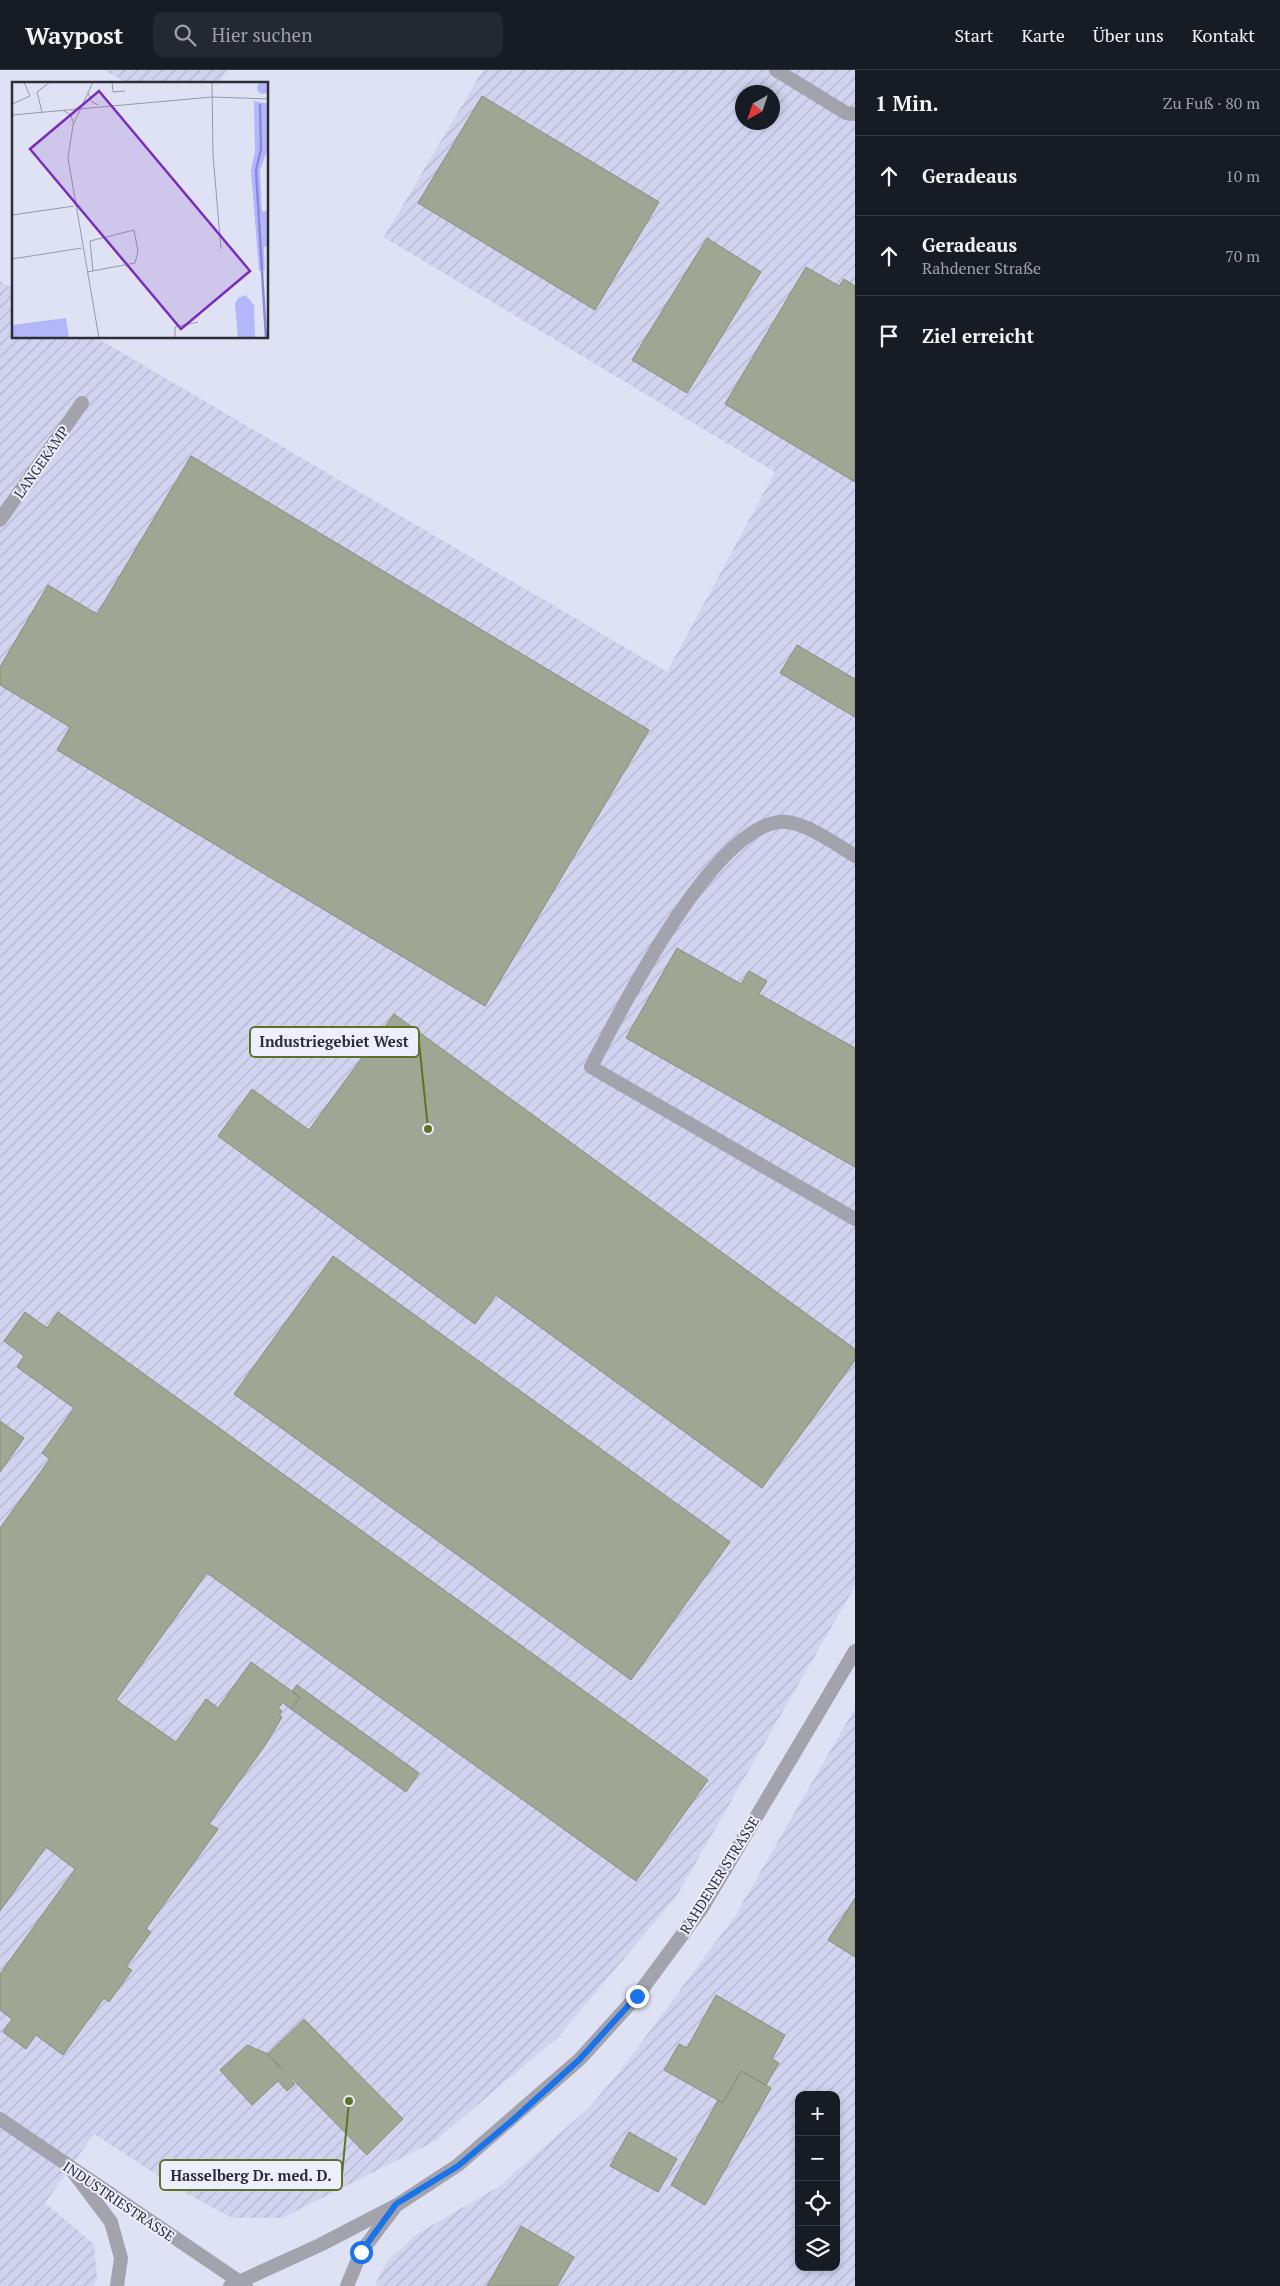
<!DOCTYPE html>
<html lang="de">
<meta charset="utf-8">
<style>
body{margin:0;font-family:"PT Serif",serif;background:#242831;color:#f1f3f6}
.controls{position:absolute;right:15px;bottom:15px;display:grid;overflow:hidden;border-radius:10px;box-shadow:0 2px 8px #0003}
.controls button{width:45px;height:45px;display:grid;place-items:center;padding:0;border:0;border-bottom:1px solid #363941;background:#171b24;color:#f1f3f6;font:25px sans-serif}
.compass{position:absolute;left:735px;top:15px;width:45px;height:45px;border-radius:50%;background:#171b24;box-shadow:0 2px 8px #0003;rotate:220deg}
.stop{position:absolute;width:15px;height:15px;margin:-11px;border:4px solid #1a73e8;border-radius:50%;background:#fff}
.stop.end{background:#1a73e8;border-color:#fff;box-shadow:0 1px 5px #0008}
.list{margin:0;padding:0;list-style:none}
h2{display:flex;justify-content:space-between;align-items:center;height:65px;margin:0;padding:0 20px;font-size:21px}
h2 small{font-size:16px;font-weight:400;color:#9ea1a6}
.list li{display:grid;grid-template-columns:32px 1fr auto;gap:15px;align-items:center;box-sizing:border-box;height:80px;padding:0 20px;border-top:1px solid #363941}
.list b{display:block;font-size:19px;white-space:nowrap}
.list p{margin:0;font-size:16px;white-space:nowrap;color:#9ea1a6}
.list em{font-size:16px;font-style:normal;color:#9ea1a6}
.icon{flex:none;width:28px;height:28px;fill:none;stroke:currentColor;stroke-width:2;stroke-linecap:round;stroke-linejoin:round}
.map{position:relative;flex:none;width:855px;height:2216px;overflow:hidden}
header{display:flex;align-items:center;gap:30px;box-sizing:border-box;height:70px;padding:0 25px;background:#171b24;border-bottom:1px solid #363941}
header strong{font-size:24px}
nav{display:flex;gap:28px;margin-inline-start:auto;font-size:18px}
.search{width:350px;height:45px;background:#242831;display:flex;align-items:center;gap:12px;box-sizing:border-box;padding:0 18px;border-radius:10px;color:#9ea1a6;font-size:19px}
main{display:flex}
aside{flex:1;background:#171b24}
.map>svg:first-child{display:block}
</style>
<header>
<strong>Waypost</strong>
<div class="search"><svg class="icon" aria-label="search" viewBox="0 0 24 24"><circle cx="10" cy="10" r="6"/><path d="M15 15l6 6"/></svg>Hier suchen</div>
<nav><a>Start</a><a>Karte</a><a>Über uns</a><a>Kontakt</a></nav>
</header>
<main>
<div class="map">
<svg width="855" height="2216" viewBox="0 0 855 2216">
<defs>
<pattern id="industrial-furrows" width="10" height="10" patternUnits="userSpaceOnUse" patternTransform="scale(1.25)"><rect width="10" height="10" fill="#d2d3ef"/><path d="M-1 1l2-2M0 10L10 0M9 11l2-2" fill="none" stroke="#b4b5ce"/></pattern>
</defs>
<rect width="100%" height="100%" fill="#dfe1f5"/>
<!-- industrial -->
<path fill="url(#industrial-furrows)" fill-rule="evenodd" d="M 104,0 L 228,0 L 218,14 L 128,14 Z
M 483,0 L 855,0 L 855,1516 L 676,1827 L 558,1967 L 435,2071 L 282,2148 L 232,2148 L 182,2121 L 94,2064 L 45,2133 L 94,2174 L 97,2207 L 94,2216 L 0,2216 L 0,211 L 14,219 L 14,268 L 97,268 L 667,602 L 775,402 L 384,167 ZM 742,22 L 772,22 L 772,52 L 742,52 Z
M 855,1638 L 855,2216 L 377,2216 L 376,2213 L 388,2190 L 417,2164 L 498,2117 L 589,2038 L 620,2001 L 735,1846 ZM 799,2025 L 836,2025 L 836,2197 L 799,2197 Z"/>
<!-- building -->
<path fill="#9fa693" stroke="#888f7c" d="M 482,26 L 659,132 L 595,240 L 418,133 Z
M 707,168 L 761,202 L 687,323 L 632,290 Z
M 806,197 L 839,216 L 844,209 L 855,216 L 855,412 L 725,334 Z
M 191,386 L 649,660 L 485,936 L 57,680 L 70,657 L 0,615 L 0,597 L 48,515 L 97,544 Z
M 797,575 L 855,609 L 855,647 L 780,603 Z
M 677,878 L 741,914 L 749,901 L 767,911 L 759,924 L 855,978 L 855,1097 L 626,968 Z
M 394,944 L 855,1279 L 855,1290 L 762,1418 L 496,1225 L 475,1254 L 218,1066 L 252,1019 L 309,1060 Z
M 333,1186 L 730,1472 L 631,1610 L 234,1324 Z
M 25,1242 L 47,1258 L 58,1242 L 708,1710 L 636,1811 L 207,1503 L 116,1630 L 176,1672 L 206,1629 L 218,1638 L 251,1592 L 300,1627 L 291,1639 L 283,1633 L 278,1638 L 282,1641 L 279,1645 L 282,1647 L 266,1674 L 209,1754 L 218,1759 L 146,1859 L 151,1862 L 126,1897 L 132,1900 L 109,1932 L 104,1928 L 63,1985 L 36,1965 L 26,1979 L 3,1962 L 12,1949 L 0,1940 L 0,1904 L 75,1799 L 46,1777 L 0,1841 L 0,1458 L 50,1389 L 42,1383 L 74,1338 L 17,1297 L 24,1286 L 4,1271 Z
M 0,1351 L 24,1368 L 0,1402 Z
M 297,1615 L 419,1703 L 406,1722 L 291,1639 L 300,1627 L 292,1622 Z
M 855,1828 L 855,1887 L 828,1870 Z
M 716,1925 L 785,1965 L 772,1989 L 779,1993 L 766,2015 L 741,2001 L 723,2033 L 664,2000 L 679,1974 L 687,1978 Z
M 304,1949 L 403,2049 L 367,2085 L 268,1984 Z
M 247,1975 L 268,1984 L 295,2014 L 287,2021 L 278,2011 L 252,2035 L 220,2000 Z
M 741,2001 L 771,2018 L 705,2135 L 671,2115 L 718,2030 L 723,2033 Z
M 629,2062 L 677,2089 L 658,2122 L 610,2096 Z
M 521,2156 L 574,2187 L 557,2216 L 487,2216 Z"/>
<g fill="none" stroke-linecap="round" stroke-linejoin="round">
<!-- service -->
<path stroke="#a2a3ac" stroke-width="14" d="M 855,786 C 837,775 808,754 787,752 C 718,745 619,943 591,997 L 855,1149"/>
<!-- minor -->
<path stroke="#a2a3ac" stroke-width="14" d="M 776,0 L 846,43 L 855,44
M 0,450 L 82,333
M 71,2099 L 111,2152 L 121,2188 L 117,2216
M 230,2216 L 320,2175 L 397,2135 L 458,2095 L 580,1989 L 637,1926 L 702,1838 L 855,1581
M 347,2216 L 361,2182 L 395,2137"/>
<!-- tertiary -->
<path stroke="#a2a3ac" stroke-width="14" d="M 0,2049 L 246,2216"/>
</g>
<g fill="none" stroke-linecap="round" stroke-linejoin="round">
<!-- route -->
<path stroke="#1a73e8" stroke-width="6" d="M 361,2182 L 396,2134 L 458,2096 L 514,2049 L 580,1989 L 637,1926"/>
</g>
<g text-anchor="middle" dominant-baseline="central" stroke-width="4" stroke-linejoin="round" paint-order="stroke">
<!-- street labels -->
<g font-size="14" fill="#2c2d35" stroke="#edeeff">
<text transform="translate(41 392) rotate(-55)">LANGEKAMP</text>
<text transform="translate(719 1805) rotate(-58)">RAHDENER STRASSE</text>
<text transform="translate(119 2131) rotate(34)">INDUSTRIESTRASSE</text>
</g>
</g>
<!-- overview -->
<g transform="translate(12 12)">
<rect width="256" height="256" fill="#dfe1f5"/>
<path d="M245 6a6 6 0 1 1 12 0a6 6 0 1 1-12 0ZM 242,19 L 257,22 L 256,67 L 248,88 L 250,129 L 256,129 L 256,165 L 252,165 L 253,188 L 247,189 L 239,88 L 243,69 ZM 54,236 L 57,256 L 0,256 L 0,243 Z" fill="#b4b6fa"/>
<path d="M 234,213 L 242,223 L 243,256 L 226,256 L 223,222 L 226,216 Z" fill="#b4b6fa"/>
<path fill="none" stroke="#8988de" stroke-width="2.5" d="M 248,22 L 249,67 L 244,88 L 254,256"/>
<path fill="none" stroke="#9799a8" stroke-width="1" d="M 81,0 L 61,43 L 56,76 L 87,256M 100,0 L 101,10 L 113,9M 200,0 L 201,73 L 209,167M 76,11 L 80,20 L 86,23M 0,22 L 18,14 L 12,0M 52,29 L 59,33 L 61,41M 30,30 L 25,10 L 38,0M 0,33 L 200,15 L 257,17M 0,133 L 62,124M 0,177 L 70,166M 75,190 L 123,181 L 126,169 L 122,148 L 78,159 L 81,189M 163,256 L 163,245 L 186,240"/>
<path fill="#7b2cbf" fill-opacity="0.15" stroke="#7b2cbf" stroke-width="2.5" d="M 87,9 L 238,189 L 169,247 L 18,67 Z"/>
<rect width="256" height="256" fill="none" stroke="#2c2d35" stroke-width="2.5"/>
</g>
<!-- callouts -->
<path fill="none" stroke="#5d7324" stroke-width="2" d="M428 1059L419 972M349 2031L342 2105"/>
<g fill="#5d7324" stroke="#edeeff" stroke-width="2">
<circle cx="428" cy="1059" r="5"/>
<circle cx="349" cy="2031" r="5"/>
</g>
<g fill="#edeeff" stroke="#5d7324" stroke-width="2">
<rect x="250" y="957" width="169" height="30" rx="5"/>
<rect x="160" y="2090" width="182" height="30" rx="5"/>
</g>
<g font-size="15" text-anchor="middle" font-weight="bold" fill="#2c2d35">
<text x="334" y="977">Industriegebiet West</text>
<text x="251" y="2111">Hasselberg Dr. med. D.</text>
</g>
</svg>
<div class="controls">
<button>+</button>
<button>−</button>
<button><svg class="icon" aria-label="locate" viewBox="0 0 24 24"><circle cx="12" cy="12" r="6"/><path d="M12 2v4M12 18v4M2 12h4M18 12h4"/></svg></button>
<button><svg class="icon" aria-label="layers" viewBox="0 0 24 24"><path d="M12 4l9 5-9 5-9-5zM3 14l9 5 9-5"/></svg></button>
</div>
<svg class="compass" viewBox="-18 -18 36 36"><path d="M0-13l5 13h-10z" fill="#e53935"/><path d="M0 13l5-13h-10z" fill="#9ea1a6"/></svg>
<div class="stop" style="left:361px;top:2182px"></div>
<div class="stop end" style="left:637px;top:1926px"></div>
</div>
<aside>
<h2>1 Min.<small>Zu Fuß · 80 m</small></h2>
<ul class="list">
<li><svg class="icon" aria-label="ahead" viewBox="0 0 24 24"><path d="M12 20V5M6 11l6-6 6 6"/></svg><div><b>Geradeaus</b></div><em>10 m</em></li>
<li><svg class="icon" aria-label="ahead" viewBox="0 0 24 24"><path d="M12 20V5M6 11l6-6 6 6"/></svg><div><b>Geradeaus</b><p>Rahdener Straße</p></div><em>70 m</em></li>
<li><svg class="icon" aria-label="arrive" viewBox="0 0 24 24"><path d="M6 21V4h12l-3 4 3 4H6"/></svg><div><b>Ziel erreicht</b></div></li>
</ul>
</aside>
</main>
